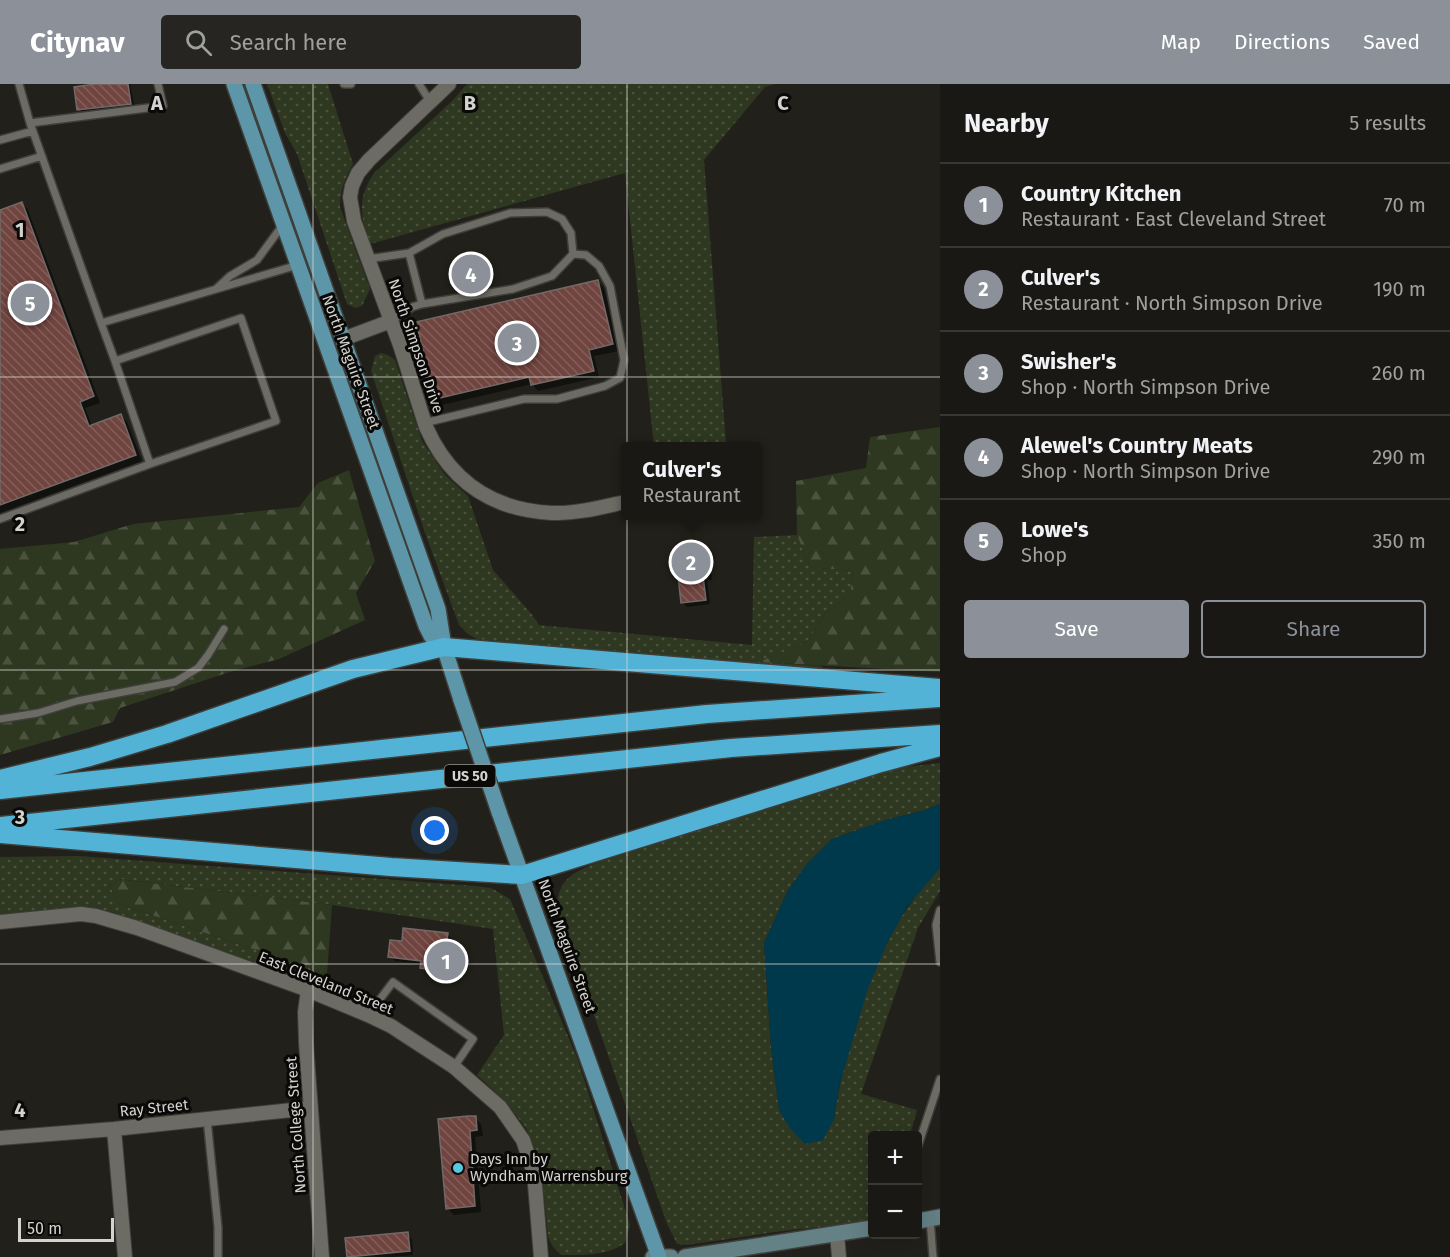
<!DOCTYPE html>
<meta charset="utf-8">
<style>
body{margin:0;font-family:"Fira Sans",sans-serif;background:#262522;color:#f1f3f6}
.controls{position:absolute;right:18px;bottom:18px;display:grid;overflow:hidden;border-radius:6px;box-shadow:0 6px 24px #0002}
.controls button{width:54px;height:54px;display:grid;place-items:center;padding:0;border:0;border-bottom:2px solid #373734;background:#191814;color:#f1f3f6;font:30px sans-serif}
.scale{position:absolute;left:18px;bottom:15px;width:96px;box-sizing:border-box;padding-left:6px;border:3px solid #d3d3cf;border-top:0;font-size:16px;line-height:21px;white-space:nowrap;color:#d3d3cf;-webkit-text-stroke:4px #0a0907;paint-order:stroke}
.you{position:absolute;left:435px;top:747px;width:21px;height:21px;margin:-15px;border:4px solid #fff;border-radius:50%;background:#1a73e8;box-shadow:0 0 0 9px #1a73e833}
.badge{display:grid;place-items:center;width:39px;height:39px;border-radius:50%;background:#8c9099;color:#fff;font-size:20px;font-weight:700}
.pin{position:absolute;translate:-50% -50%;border:3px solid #fff;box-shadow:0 2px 6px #0006}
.popup{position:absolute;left:621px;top:358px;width:141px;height:78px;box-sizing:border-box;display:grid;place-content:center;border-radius:6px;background:#191814;filter:drop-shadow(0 2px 4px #0005);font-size:20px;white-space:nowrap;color:#9fa0a0}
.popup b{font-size:22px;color:#f1f3f6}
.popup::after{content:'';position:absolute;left:50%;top:100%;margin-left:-12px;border:12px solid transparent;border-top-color:#191814}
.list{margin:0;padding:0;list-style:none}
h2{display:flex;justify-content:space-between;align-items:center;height:78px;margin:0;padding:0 24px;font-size:26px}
h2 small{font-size:20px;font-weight:400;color:#9fa0a0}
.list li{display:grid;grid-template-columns:39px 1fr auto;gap:18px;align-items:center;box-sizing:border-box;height:84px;padding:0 24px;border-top:2px solid #373734}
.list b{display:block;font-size:22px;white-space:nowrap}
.list p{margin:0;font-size:20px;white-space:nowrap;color:#9fa0a0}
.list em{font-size:20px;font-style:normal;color:#9fa0a0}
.actions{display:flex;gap:12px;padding:18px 24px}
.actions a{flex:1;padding:14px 0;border:2px solid #8c9099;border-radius:6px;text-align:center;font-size:21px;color:#8c9099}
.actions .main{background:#8c9099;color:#fff}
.icon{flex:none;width:33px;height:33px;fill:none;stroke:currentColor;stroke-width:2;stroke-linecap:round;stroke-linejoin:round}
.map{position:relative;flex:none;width:940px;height:1173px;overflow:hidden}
header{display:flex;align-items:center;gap:36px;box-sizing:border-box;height:84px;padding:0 30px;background:#8c9099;color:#fff}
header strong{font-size:28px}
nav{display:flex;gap:33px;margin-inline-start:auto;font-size:21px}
.search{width:420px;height:54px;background:#262522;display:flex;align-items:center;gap:15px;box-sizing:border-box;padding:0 21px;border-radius:6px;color:#9fa0a0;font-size:22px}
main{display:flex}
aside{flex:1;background:#191814}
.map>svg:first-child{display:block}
</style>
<header>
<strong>Citynav</strong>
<div class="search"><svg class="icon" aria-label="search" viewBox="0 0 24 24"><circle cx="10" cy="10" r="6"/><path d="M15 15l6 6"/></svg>Search here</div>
<nav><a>Map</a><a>Directions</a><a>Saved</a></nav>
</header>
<main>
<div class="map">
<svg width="940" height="1173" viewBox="0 0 940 1173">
<defs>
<pattern id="grass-dots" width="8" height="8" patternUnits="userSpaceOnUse" patternTransform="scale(1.5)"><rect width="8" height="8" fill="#2e3720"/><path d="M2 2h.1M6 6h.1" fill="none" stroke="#4b533f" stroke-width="1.8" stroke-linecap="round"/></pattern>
<pattern id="forest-firs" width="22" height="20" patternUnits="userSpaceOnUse" patternTransform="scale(1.5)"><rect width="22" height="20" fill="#2e3720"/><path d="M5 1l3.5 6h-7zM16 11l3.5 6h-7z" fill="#4b533f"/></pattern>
<pattern id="building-back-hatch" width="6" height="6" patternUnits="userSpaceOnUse" patternTransform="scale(1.5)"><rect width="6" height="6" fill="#70443f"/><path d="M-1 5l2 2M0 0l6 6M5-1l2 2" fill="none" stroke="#845e5a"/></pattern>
</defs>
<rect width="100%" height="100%" fill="#21201a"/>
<!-- grass -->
<path fill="url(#grass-dots)" d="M 267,0 L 328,0 L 353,80 C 345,95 340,106 340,123 L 370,205 L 362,222 L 355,224 L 347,220 L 297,70 L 285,49 Z
M 467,0 L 775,0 L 765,3 L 704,76 L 726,359 L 702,362 L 654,362 L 625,89 L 370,160 C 360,132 357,114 374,89 L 452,17 Z
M 381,269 L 388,271 L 395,276 L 422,357 L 445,391 L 468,412 L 493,486 L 530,528 L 539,541 L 752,561 L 754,453 L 797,451 L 810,483 L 853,487 L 850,511 L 825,530 L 807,558 L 761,578 L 822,582 L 824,588 L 630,572 L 477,555 L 469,551 L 459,541 L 425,449 L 371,287 L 375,272 Z
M 940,679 L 940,720 L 925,726 L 886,736 L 832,755 L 807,780 L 788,806 L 764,859 L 771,962 L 779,1026 L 834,1035 C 847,950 877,847 940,784 L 940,807 L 918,844 L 861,1010 L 917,1026 L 910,1051 L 872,1052 L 872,1137 L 782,1147 L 687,1161 L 677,1160 L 667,1140 L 557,825 C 557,796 572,789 596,779 L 864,692 L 905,683 Z
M 79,772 L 475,802 L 491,804 L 510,815 L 578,976 L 630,1141 L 625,1159 C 607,1172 582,1171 561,1171 L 553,1163 L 548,1153 L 542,1091 L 534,1063 L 526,1044 L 505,1017 L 477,991 L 504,951 L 493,845 L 332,821 L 119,795 L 110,802 L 119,820 L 327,890 L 326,904 L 112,828 L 88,823 L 0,831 L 0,773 Z"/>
<!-- forest -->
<path fill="url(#forest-firs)" d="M 940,343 L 940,588 L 759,578 L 807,558 L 825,530 L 850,511 L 853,487 L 810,483 L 797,451 L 796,397 L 866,384 L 870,353 Z
M 349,386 L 375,477 L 356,509 L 365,536 L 279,575 L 236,586 L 120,624 L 113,638 L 0,671 L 0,465 L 74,458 L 133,440 L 299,423 L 318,399 Z
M 118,795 L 332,821 L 327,890 L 119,820 L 110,802 Z"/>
<!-- water -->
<path fill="#00394c" d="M 940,720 L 940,784 L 907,823 L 887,859 L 867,907 L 839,1003 L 834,1035 L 823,1056 L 805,1060 L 789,1043 L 779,1026 L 771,962 L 764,859 L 788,806 L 807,780 L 832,755 L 886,736 L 925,726 Z"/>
<!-- shadow -->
<path fill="#0007" d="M 103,0 L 130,0 L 135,24 L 83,30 L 79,25 Z
M 22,119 L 28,126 L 100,319 L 85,324 L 92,342 L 121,331 L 127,338 L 142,377 L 0,429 L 0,128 Z
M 598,197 L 604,204 L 619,267 L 594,272 L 599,293 L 538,307 L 532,300 L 442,321 L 436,314 Z
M 704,463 L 709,467 L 712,496 L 707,496 L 710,520 L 687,523 L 682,518 Z
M 447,850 L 452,855 L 448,890 L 426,888 L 422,883 L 422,880 L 395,877 L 390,872 Z
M 475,1034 L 481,1040 L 483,1052 L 475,1053 L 481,1128 L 454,1131 L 448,1125 L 440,1036 Z
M 407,1150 L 412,1155 L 413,1171 L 391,1173 L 349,1172 Z"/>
<!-- building -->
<path fill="url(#building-back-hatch)" stroke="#726968" stroke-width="1.5" d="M 95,0 L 128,0 L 131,20 L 77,26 L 74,3 Z
M 22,118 L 94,312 L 80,318 L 89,342 L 121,330 L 136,371 L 0,421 L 0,126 Z
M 598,196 L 613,260 L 589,266 L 594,287 L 531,301 L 529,293 L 435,315 L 416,238 Z
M 705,461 L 708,491 L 703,492 L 706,516 L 681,519 L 675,464 Z
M 403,844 L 448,849 L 443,887 L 420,884 L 421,877 L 388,873 L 390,856 L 402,857 Z
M 468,1032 L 476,1032 L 477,1046 L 470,1047 L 475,1122 L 446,1125 L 438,1035 Z
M 408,1148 L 410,1167 L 347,1173 L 345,1154 Z"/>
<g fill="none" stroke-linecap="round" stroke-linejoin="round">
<!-- lane casing -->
<g stroke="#3e3e3a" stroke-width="10">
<path id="lane" d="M 19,0 L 30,39 L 101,239 L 298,181
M 344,0 L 351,0
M 419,0 L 431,19
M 30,39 L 163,22 L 158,0
M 0,56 L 33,47
M 0,85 L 42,72
M 409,169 L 422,220
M 368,175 L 409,169 L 443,150 L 510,129 L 547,128 L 562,135 L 571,149 L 573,170 L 552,192 L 513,205 L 422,220 L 412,223 L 391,237
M 217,204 L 230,192 L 257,176 L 282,142
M 101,239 L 115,277
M 424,339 L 524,315 L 557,315 L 605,302 L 620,294 L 624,276 L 610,202 L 599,182 L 586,171 L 573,170
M 0,435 L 150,380 L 276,337 L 241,234 L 115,277 L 150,380
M 0,635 L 38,629 L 77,617 L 175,598 L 198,584 L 208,571 L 224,545
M 940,826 L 936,841 L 940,878
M 368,931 L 393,898 L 473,955 L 454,983
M 207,1035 L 218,1143 L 218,1173
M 918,1062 L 940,995
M 930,1135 L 933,1173"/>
</g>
<!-- street casing -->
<g stroke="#3e3e3a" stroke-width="16">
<path id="street" d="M 449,0 L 369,76 L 358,89 L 352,102 L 350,113 L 354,137 L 400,261 L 426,343 C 450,397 492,426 552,429 C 576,430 602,423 625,418
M 343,255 L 391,237
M 0,838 L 81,830 L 96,832 L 137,844 L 308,906 L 368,931 L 391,942 L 454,983 L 500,1023 L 523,1056 L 534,1089 L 541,1173
M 308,906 L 305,928 L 306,959 L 322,1173
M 114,1045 L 125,1173
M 0,1054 L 114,1045 L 311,1024
M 837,1150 L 839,1173"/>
</g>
<!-- secondary casing -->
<g stroke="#3e3e3a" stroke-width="18">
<path id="secondary" d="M 918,1137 L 940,1133
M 653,1173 L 671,1173
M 685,1173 L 872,1144"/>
</g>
<!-- primary casing -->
<g stroke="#3e3e3a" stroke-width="18">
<path id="primary" d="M 234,0 L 426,542 L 431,552 L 444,563
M 253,0 L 438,525 L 444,563 L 461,616
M 499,728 L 659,1173"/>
</g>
<!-- highway casing -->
<g stroke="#3e3e3a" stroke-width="21">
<path id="highway" d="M 0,695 L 90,673 L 167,650 L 353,585 L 444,563 L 940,604
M 0,706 L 707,630 L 940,614
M 0,742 L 731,664 L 940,650
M 0,750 L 391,783 L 522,791 L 881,679 L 940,663"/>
</g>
<!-- lane -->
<use href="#lane" stroke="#6c6b64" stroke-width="7"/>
<!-- street -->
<use href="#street" stroke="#6c6b64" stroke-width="14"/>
<!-- secondary -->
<use href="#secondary" stroke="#648186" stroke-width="15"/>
<!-- primary -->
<use href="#primary" stroke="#5c96a8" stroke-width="15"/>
<!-- highway -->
<use href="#highway" stroke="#52b3d6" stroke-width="18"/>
<!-- primary-bridge casing -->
<g stroke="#3e3e3a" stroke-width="18" stroke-linecap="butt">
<path id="primary-bridge" d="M 461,616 L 499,728"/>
</g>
<!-- primary-bridge -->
<use href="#primary-bridge" stroke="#5c96a8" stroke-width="15"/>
</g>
<!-- grid -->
<path fill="none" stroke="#d3d3cf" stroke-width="1.5" stroke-opacity="0.55" d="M 313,0 L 313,1173M 627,0 L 627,1173M 0,293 L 940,293M 0,586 L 940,586M 0,880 L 940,880"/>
<!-- markers -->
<circle fill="#55cade" stroke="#0a0907" stroke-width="2" cx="458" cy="1084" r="6"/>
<g text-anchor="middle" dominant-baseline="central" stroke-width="6" stroke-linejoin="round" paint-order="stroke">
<!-- shield labels -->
<rect fill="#0a0907" stroke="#979693" stroke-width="1.5" x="444.5" y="681" width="51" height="22" rx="4.5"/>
<g font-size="14" font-weight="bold" fill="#d3d3cf">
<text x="470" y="692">US 50</text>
</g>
<!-- street labels -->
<g font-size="15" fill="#d3d3cf" stroke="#0a0907">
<text transform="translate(416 262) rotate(71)">North Simpson Drive</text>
<text transform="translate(351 278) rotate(70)">North Maguire Street</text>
<text transform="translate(567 862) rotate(70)">North Maguire Street</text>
<text transform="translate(326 899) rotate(22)">East Cleveland Street</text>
<text transform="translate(154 1024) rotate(-6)">Ray Street</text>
<text transform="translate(296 1041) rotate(-94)">North College Street</text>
</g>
<!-- poi labels -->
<g font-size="15" fill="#d3d3cf" stroke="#0a0907" text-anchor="start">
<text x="470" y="1075">Days Inn by<tspan x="470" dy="17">Wyndham Warrensburg</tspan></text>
</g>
</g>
<g font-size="20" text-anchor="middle" font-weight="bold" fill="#d3d3cf" stroke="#0a0907" stroke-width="6" stroke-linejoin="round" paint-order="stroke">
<text x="157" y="26">A</text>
<text x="470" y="26">B</text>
<text x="783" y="26">C</text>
<text x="20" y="153">1</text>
<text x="20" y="447">2</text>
<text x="20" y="740">3</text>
<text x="20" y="1033">4</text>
</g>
</svg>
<div class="controls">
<button>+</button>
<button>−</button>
</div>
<div class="scale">50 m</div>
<div class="you"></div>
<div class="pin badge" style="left:446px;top:877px">1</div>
<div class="pin badge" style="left:691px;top:478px">2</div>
<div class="popup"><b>Culver's</b>Restaurant</div>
<div class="pin badge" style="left:517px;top:259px">3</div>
<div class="pin badge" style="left:471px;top:190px">4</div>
<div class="pin badge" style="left:30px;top:219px">5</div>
</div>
<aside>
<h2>Nearby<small>5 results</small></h2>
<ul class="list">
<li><span class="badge">1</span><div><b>Country Kitchen</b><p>Restaurant · East Cleveland Street</p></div><em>70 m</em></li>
<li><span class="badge">2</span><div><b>Culver's</b><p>Restaurant · North Simpson Drive</p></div><em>190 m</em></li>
<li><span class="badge">3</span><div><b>Swisher's</b><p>Shop · North Simpson Drive</p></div><em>260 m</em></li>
<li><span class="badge">4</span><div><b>Alewel's Country Meats</b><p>Shop · North Simpson Drive</p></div><em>290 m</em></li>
<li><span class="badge">5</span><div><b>Lowe's</b><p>Shop</p></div><em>350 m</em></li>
</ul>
<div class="actions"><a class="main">Save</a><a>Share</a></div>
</aside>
</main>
